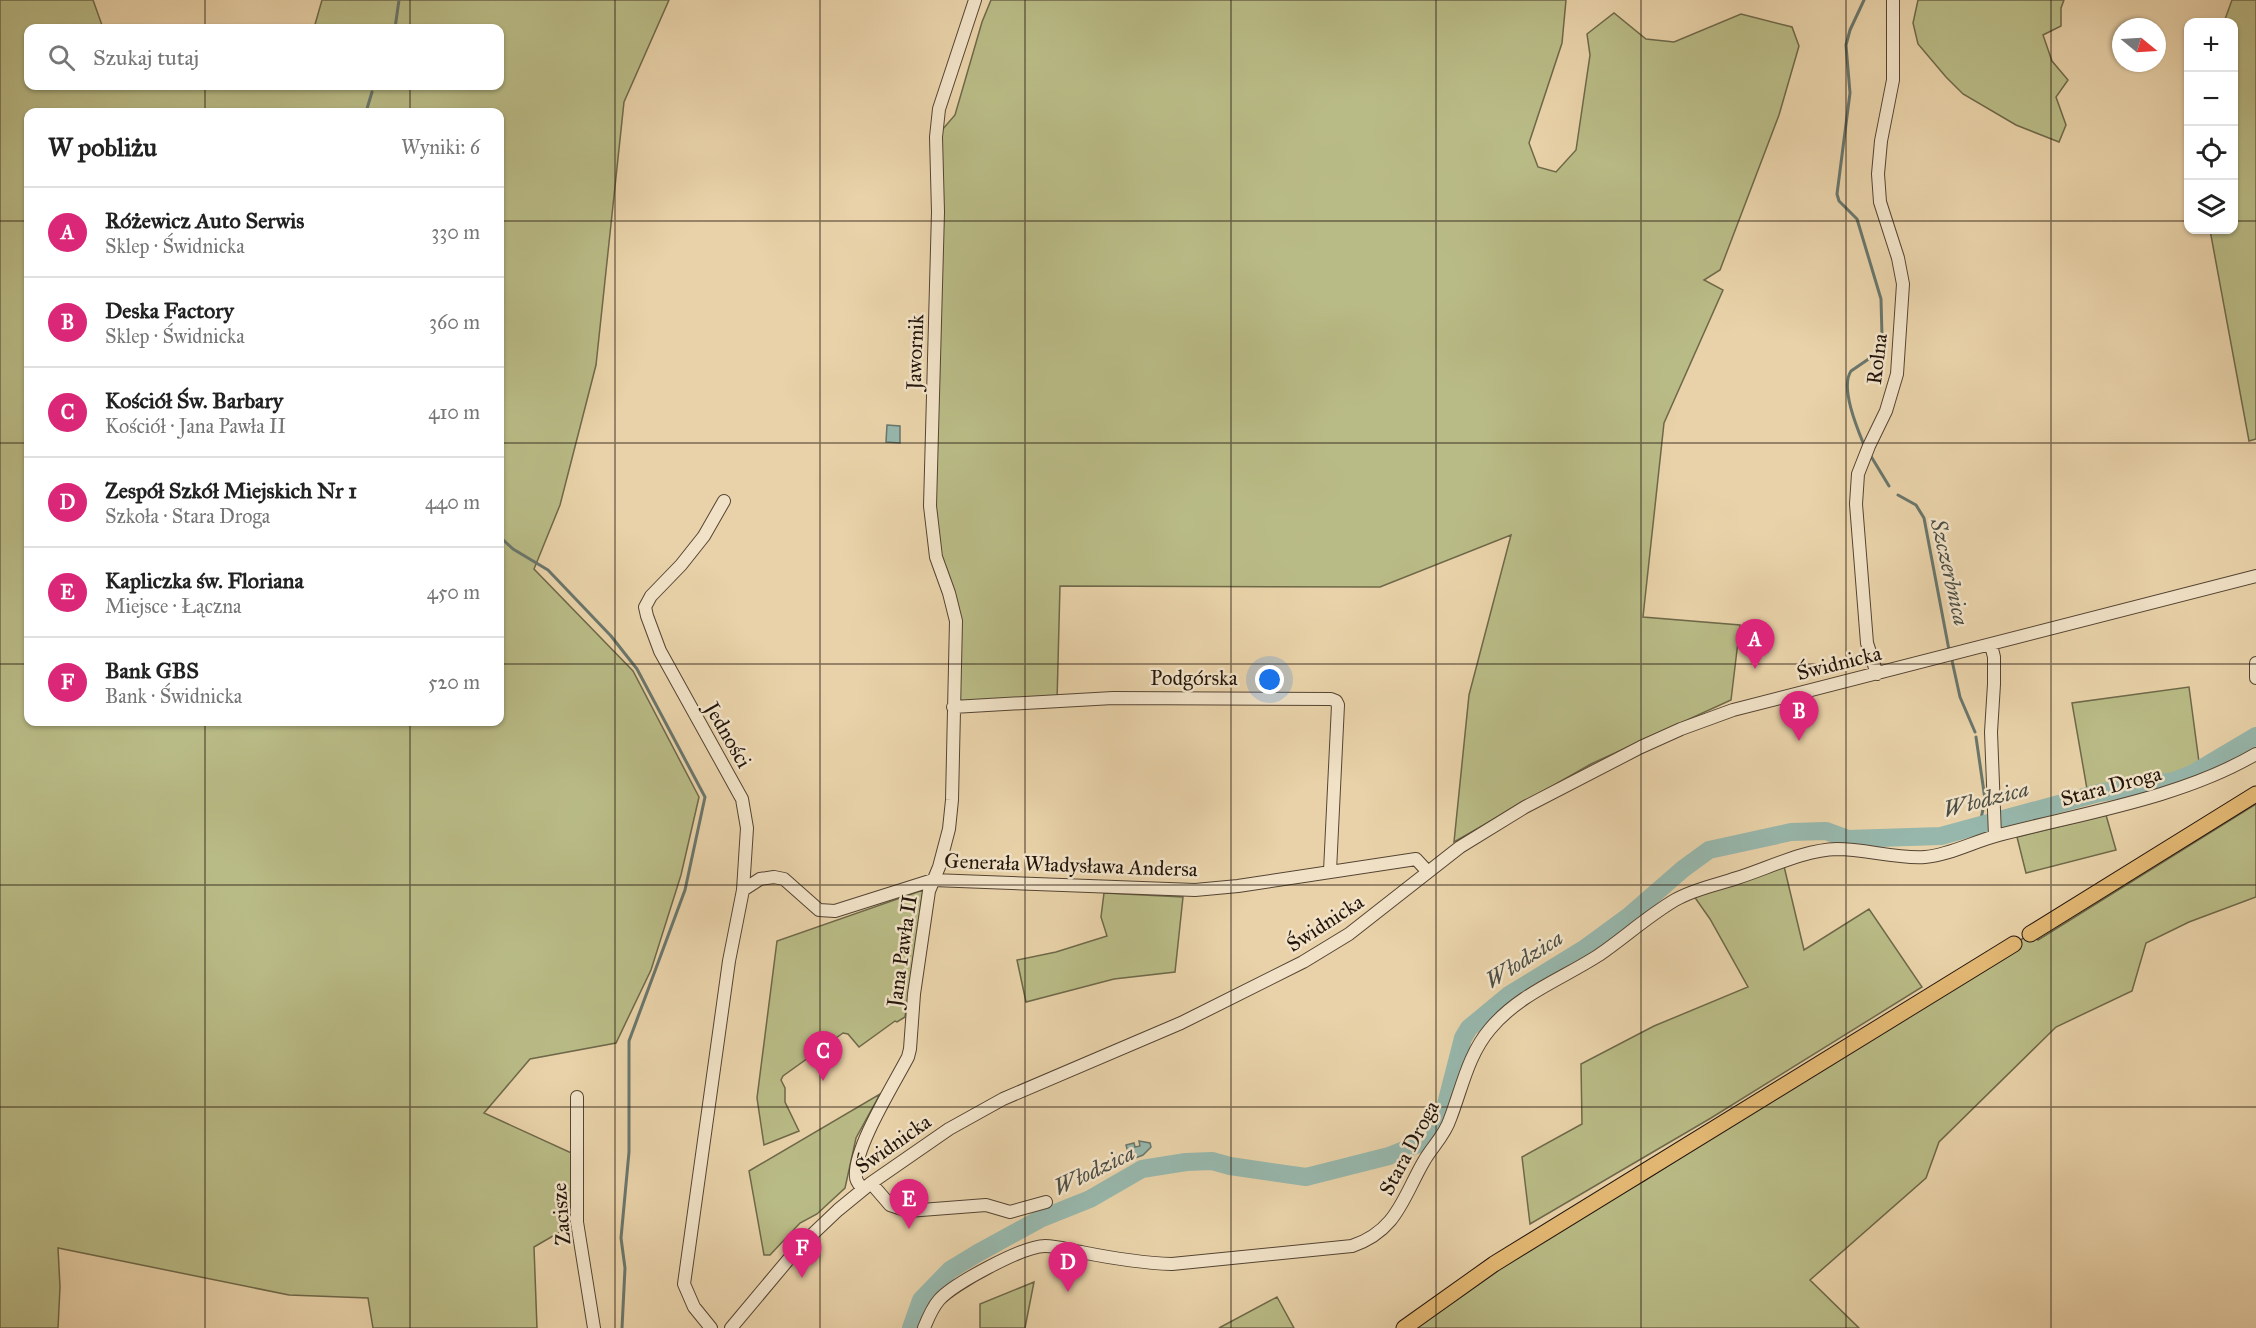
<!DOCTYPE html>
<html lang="pl">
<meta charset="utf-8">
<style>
body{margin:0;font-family:"IM FELL Great Primer",serif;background:#f2f2f2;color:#222}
.controls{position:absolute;right:18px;top:18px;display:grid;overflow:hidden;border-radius:12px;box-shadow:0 2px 4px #0004}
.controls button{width:54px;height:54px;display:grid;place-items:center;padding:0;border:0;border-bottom:2px solid #e0e0e0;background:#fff;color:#222;font:30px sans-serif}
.compass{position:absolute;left:2112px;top:18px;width:54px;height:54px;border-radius:50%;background:#fff;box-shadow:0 2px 4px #0004;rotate:108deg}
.you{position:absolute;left:1270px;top:680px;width:21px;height:21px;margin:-15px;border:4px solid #fff;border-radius:50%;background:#1a73e8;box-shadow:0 0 0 9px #1a73e833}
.badge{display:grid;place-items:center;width:39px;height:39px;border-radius:50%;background:#db2777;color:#fff;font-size:20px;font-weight:700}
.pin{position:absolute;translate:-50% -50px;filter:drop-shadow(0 2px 3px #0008)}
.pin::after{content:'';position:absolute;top:32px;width:21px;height:18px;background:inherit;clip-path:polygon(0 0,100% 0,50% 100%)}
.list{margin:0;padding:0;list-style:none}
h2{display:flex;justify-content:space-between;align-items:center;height:78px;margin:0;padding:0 24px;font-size:26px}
h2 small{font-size:20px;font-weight:400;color:#767676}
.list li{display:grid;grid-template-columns:39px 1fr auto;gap:18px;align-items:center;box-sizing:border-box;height:90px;padding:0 24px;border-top:2px solid #e0e0e0}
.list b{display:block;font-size:22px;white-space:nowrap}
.list p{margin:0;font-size:20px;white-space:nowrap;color:#767676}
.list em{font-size:20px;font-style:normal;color:#767676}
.icon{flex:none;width:33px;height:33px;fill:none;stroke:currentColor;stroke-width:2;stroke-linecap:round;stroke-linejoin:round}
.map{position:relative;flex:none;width:2256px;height:1328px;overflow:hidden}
.search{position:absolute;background:#fff;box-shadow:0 2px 4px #0004;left:24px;top:24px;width:480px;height:66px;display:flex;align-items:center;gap:15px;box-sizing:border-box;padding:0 21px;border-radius:12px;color:#767676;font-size:22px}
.panel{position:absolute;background:#fff;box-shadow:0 2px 4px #0004;left:24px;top:108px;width:480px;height:618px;border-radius:12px}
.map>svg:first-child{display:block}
</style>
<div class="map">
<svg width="2256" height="1328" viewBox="0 0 2256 1328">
<rect width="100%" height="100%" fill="#e9d2a9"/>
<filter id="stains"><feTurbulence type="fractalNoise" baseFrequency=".00333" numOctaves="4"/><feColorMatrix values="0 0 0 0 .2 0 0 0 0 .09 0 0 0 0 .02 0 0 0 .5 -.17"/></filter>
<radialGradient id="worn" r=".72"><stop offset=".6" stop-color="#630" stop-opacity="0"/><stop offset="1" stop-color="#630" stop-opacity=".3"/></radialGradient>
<!-- green -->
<path fill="#b9bb86" stroke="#6e6849" stroke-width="1.5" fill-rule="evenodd" d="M 0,0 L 93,0 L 103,28 L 28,28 L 28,86 L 500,86 L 500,28 L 314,28 L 322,0 L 669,0 L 624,102 L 596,365 L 560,505 L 534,569 L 633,671 L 699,797 L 681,875 L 651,970 L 616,1043 L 530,1059 L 484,1113 L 578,1156 L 577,1222 L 534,1247 L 537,1328 L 373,1328 L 368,1298 L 289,1295 L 58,1248 L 60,1287 L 58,1328 L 0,1328 ZM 28,112 L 500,112 L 500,722 L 28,722 Z
M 991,0 L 1566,0 L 1562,43 L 1529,143 L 1538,167 L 1556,172 L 1576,150 L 1590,55 L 1587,34 L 1614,13 L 1646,39 L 1674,42 L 1741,14 L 1792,27 L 1799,46 L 1779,115 L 1720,270 L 1704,280 L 1723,290 L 1664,423 L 1643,617 L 1740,625 L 1731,700 L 1591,764 L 1454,842 L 1469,695 L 1511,535 L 1380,587 L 1060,586 L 1057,701 L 953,707 L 956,621 L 936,557 L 936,137 L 955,115 L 982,22 Z
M 1918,0 L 2064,0 L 2061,8 L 2061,26 L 2043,35 L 2052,61 L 2068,80 L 2056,97 L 2066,125 L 2059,142 L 2016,125 L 1963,94 L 1946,77 L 1918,44 L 1913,23 Z
M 2232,0 L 2256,0 L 2256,439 L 2249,441 L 2210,230 L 2234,230 L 2234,22 L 2224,22 Z
M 2189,687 L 2199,762 L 2192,774 L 2174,781 L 2099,793 L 2087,789 L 2072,703 Z
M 2256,804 L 2256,897 L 2189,922 L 2146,943 L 2132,991 L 2056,1027 L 1939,1142 L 1926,1178 L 1810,1280 L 1859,1328 L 1404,1328 L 1494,1264 L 1644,1181 L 2014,944 L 2030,934 L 2038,940 Z
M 2106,815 L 2116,850 L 2026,873 L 2017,837 Z
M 1783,862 L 1804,950 L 1869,909 L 1922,987 L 1711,1118 L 1530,1224 L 1522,1157 L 1582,1124 L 1581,1064 L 1654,1026 L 1748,987 L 1710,919 L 1691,892 Z
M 923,890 L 905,1017 L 897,1022 L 895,1021 L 859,1047 L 848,1034 L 843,1033 L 783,1076 L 781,1080 L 785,1088 L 785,1102 L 799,1131 L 764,1145 L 757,1098 L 777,941 Z
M 1104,893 L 1183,897 L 1175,972 L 1114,979 L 1026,1002 L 1017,960 L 1056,952 L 1107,936 L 1101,917 Z
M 880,1094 L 856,1138 L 845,1188 L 817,1214 L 800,1223 L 770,1255 L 764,1255 L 749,1171 Z
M 1034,1282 L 1025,1328 L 980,1328 L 980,1304 Z
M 1277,1297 L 1294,1328 L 1219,1328 Z"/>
<!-- water -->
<path fill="#97b7ac" stroke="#69766c" stroke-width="1.5" d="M 887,425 L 900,426 L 900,443 L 886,442 Z
M 1139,1141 L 1150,1143 L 1151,1147 L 1143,1155 L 1130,1160 L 1126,1145 L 1134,1143 L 1135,1147 L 1140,1146 Z"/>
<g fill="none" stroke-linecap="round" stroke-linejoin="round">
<!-- stream -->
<path stroke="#69766c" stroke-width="3" d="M 395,28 L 399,0
M 366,112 L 372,92
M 1864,445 C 1857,428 1840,387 1851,371 L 1876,354 L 1879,349 L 1882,336 L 1881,299 L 1857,219 L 1839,201 L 1837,194 L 1850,93 L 1846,45 L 1850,30 L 1864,0
M 1869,453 L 1889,486
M 1898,495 L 1916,505 L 1924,518 L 1949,650
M 500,537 L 513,549 L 548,570 L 611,636 L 637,669 L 705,797 L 685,890 L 629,1041 L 629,1152 L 621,1238 L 625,1268 L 622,1328
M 1951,656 L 1960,697 L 1975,732
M 1976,737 L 1985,799 L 1980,824"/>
<!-- river -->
<path stroke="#97b7ac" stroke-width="18" d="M 911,1328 L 921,1300 L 950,1270 L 978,1253 L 1040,1219 L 1090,1199 L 1142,1169 L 1186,1162 L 1212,1161 L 1230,1166 L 1306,1177 L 1389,1156 L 1416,1145 L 1437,1126 L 1445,1108 L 1463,1038 L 1469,1028 L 1509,995 L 1584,949 L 1629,916 L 1683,869 L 1709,850 L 1791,832 L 1826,831 L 1848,839 L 1941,836 L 2099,793 L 2174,781 L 2192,774 L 2256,736"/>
<!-- minor casing -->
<g stroke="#544433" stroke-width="14">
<path id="minor" d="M 1991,645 L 1994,657 L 1994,684 L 1991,732 L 1995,836
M 2256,663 L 2256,678
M 1877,674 L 1867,643 L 1856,504 L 1858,474 L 1869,446 L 1886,411 L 1897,374 L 1903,284 L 1898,258 L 1880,202 L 1878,174 L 1881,141 L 1893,80 L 1893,0
M 953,707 L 1113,698 L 1331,699 L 1336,701 L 1338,705 L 1330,871
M 743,890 L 760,879 L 774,877 L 784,879 L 819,910 L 835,911 L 933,880 L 1195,890 L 1238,886 L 1416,859 L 1428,872
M 577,1097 L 577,1222 L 594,1328
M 871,1183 L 890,1205 L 908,1211 L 986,1205 L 1010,1212 L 1046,1202
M 863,1189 C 860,1185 856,1182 856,1177 C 853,1149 894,1084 908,1057 L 910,1049 L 914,994 L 929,891 L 939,867 L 949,829 L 952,800 L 956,621 L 949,593 L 936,557 L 930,506 L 938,212 L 936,137 L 939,109 L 975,0
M 711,1328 L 694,1307 L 684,1284 L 729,961 L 743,890 L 747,828 L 742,799 L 660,651 L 647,616 L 645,607 L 651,596 L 681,565 L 704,536 L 724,501
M 731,1328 L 798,1248 L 838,1210 L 871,1183 L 949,1129 L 1003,1099 L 1181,1023 L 1303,962 L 1349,934 L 1460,847 L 1525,807 L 1641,747 L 1681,729 L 1733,710 L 2256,576
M 924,1328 C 928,1318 932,1308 939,1300 C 953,1284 1023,1246 1045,1246 C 1057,1246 1069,1250 1081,1252 C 1111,1258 1141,1263 1172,1264 L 1352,1246 C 1397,1231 1403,1197 1424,1161 C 1432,1147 1445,1135 1450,1119 C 1462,1088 1468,1055 1490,1029 C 1519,994 1562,979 1599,955 C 1625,937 1648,916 1675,900 C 1694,889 1716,885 1737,878 C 1769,868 1803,850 1837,849 C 1866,849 1896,859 1925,857 C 1950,855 1975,841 1999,835 C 2083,813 2181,798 2256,754"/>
</g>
<!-- major casing -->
<g stroke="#23150c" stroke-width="17">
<path id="major" d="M 2030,934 L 2256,794
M 1404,1328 L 1494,1264 L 2014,944"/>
</g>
<!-- minor -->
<use href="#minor" stroke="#f1e2c7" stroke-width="12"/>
<!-- major -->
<use href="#major" stroke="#e4b974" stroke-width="15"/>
</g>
<!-- grid -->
<path fill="none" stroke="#23150c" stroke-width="1.5" stroke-opacity="0.55" d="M 205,0 L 205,28M 410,0 L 410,28M 615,0 L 615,1328M 820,0 L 820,1328M 1025,0 L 1025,1328M 1231,0 L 1231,1328M 1436,0 L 1436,1328M 1641,0 L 1641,1328M 1846,0 L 1846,1328M 2051,0 L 2051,1328M 205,86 L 205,112M 410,86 L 410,112M 0,221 L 28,221M 500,221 L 2188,221M 2234,221 L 2256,221M 0,443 L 28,443M 500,443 L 2256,443M 0,664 L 28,664M 500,664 L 2256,664M 205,722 L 205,1328M 410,722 L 410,1328M 0,885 L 2256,885M 0,1107 L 2256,1107"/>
<g text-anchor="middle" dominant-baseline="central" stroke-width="5" stroke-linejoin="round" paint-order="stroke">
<!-- street labels -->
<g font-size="21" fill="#23150c" stroke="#f1e2c7">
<text transform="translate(915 352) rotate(-88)">Jawornik</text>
<text transform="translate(1877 359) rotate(-83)">Rolna</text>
<text transform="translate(1839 663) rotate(-14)">Świdnicka</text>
<text x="1194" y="678">Podgórska</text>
<text transform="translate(728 735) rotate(60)">Jedności</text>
<text transform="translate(2111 786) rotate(-15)">Stara Droga</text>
<text transform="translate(1071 865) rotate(2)">Generała Władysława Andersa</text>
<text transform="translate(1325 923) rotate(-33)">Świdnicka</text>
<text transform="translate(902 951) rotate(-82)">Jana Pawła II</text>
<text transform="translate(893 1144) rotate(-35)">Świdnicka</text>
<text transform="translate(1409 1148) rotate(-62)">Stara Droga</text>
<text transform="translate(561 1214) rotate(-94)">Zacisze</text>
</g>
<!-- water labels -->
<g font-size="22" font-style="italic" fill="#4c4e44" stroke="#f1e2c7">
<text transform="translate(1950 572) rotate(77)">Szczerbnica</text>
<text transform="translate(1986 799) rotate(-15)">Włodzica</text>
<text transform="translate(1524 959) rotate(-33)">Włodzica</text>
<text transform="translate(1094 1170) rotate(-26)">Włodzica</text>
</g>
</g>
<rect width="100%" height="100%" filter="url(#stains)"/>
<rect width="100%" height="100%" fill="url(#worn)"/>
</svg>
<div class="controls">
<button>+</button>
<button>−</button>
<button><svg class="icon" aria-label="locate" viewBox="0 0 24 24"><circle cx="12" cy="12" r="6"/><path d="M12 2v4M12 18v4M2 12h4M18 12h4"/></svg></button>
<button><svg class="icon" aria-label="layers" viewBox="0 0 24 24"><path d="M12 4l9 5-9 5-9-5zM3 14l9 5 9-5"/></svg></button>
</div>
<svg class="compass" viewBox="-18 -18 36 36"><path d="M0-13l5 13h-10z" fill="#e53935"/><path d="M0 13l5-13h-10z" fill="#767676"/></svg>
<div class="you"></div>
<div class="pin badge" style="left:1755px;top:669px">A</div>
<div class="pin badge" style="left:1799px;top:741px">B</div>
<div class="pin badge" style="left:823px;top:1081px">C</div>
<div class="pin badge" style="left:1068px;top:1292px">D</div>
<div class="pin badge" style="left:909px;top:1229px">E</div>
<div class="pin badge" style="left:802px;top:1278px">F</div>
<div class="search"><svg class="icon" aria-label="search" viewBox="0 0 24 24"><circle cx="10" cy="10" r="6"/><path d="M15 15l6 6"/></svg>Szukaj tutaj</div>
<section class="panel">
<h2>W pobliżu<small>Wyniki: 6</small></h2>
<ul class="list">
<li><span class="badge">A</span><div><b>Różewicz Auto Serwis</b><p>Sklep · Świdnicka</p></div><em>330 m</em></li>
<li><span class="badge">B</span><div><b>Deska Factory</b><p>Sklep · Świdnicka</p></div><em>360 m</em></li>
<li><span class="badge">C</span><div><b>Kościół Św. Barbary</b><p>Kościół · Jana Pawła II</p></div><em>410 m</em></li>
<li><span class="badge">D</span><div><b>Zespół Szkół Miejskich Nr 1</b><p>Szkoła · Stara Droga</p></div><em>440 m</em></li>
<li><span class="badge">E</span><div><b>Kapliczka św. Floriana</b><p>Miejsce · Łączna</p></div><em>450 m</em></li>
<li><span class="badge">F</span><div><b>Bank GBS</b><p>Bank · Świdnicka</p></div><em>520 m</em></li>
</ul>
</section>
</div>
